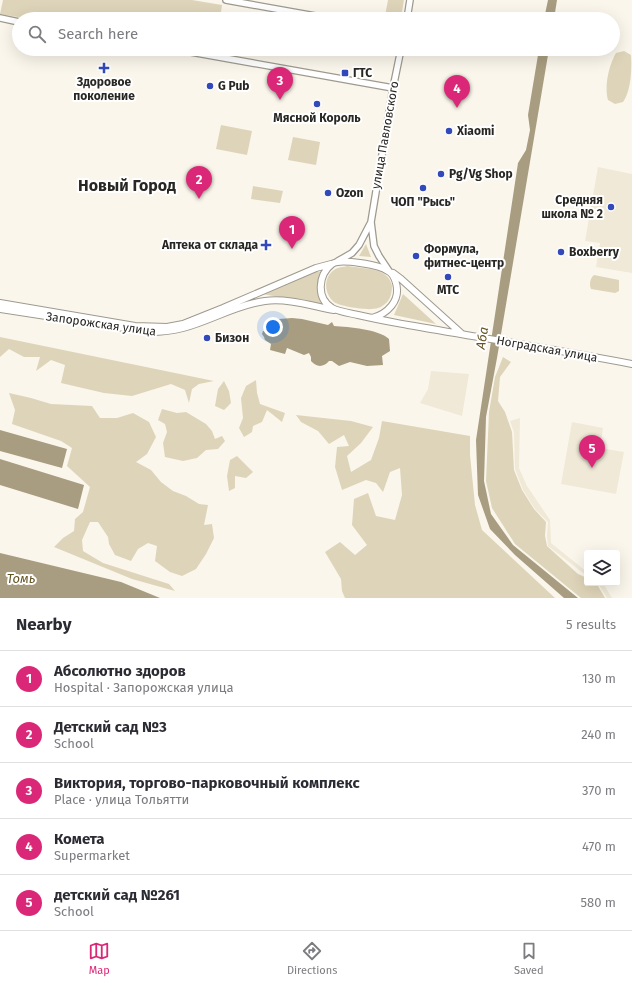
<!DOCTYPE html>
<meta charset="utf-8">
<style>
body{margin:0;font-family:"Fira Sans",sans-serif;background:#f2f2f3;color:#2b2b33}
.controls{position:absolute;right:12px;bottom:12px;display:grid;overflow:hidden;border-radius:4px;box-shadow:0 4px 16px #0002}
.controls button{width:36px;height:36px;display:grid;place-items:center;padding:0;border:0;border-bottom:1px solid #e1e1e2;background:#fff;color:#2b2b33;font:20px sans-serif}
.you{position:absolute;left:273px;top:327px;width:14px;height:14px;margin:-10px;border:3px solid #fff;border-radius:50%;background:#1a73e8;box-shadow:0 0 0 6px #1a73e833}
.badge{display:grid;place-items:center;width:26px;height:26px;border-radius:50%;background:#db2777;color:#fff;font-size:13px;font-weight:700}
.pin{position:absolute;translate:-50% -33px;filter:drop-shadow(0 1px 2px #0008)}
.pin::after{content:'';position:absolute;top:21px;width:14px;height:12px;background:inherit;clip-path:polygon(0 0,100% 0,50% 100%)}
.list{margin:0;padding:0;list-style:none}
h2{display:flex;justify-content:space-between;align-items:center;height:52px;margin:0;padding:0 16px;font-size:17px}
h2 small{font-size:13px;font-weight:400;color:#7c7c81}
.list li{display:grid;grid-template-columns:26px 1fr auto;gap:12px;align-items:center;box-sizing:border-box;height:56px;padding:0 16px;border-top:1px solid #e1e1e2}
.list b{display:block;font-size:15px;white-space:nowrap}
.list p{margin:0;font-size:13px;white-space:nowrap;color:#7c7c81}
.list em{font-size:13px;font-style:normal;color:#7c7c81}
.icon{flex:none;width:22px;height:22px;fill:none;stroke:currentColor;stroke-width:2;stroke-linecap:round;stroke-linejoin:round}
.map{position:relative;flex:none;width:632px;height:598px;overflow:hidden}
.search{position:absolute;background:#fff;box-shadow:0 4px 16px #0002;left:12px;right:12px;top:12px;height:44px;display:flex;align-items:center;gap:10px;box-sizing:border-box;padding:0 14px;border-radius:22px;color:#7c7c81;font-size:15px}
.sheet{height:332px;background:#fff}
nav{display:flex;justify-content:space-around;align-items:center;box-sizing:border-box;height:56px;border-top:1px solid #e1e1e2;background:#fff;font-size:11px;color:#7c7c81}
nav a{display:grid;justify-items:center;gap:2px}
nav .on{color:#db2777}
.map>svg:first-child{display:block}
</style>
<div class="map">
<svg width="632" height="598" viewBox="0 0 632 598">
<rect width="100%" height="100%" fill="#faf6eb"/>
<!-- built -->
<path fill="#f0e9d7" d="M 598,167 L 632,174 L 632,273 L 596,267 L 600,243 L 585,241 Z
M 431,371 L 469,374 L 462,416 L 420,403 L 428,389 Z
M 520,418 L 519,468 L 527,486 L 550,520 L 551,543 L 587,572 L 587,576 L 548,546 L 547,536 L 548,522 L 535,509 L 523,490 L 515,469 L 514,432 L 510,421 Z
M 572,422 L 603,428 L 600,448 L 624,452 L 616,494 L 561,484 Z
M 596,583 L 603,583 L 612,598 L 607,598 L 599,585 Z"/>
<!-- green -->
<path fill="#ded4b9" d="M 3,0 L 192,0 L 222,5 L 220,19 L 30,19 L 0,14 Z
M 388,0 L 404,0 L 401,18 L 385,16 Z
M 624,51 L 631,55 C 632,69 631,91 623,102 L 615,104 L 608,100 C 604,86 609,65 616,53 Z
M 221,125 L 252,131 L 247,155 L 216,149 Z
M 293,137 L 320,142 L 316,165 L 288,160 Z
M 253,186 L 283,191 L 280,203 L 251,199 Z
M 366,244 L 371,257 L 359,256 Z
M 348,266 C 363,269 389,267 392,286 C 392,291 391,297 388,301 C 384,306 378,309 372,309 C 365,310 339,306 334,302 C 324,294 323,278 334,270 C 338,267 343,267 348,266 Z
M 317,271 L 321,272 C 319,284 315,294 324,305 L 262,294 Z
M 594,275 L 619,280 L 619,291 L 615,293 L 591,289 C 589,285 590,278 594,275 Z
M 403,294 L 436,324 L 394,315 Z
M 0,337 L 214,381 L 199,384 L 192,389 L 189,403 L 185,390 L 171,384 L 132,396 L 104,393 L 61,383 L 65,365 L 51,360 L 36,371 L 40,357 L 24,357 L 9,349 L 0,357 Z
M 503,357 L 511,362 L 500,377 L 498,401 L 505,412 L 512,432 L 514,470 L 522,490 L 534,509 L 546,522 L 545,536 L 547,546 L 578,574 L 587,578 L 587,583 L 594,583 L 598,586 L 605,598 L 581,598 L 515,544 L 492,508 L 486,481 L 489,412 L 495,377 Z
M 256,380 L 257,393 L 260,404 L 285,413 L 282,422 L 267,410 L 262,422 L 253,426 L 252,432 L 244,437 L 239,428 L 243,418 L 241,398 L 246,386 Z
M 224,381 L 229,391 L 231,403 L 224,410 L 215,406 L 218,389 Z
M 9,393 L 31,398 L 51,404 L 92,406 L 100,418 L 117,418 L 133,413 L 149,422 L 156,437 L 147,454 L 136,462 L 151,470 L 161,482 L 173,491 L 186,496 L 199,504 L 208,505 L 204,525 L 212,524 L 214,538 L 206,554 L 196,569 L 182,576 L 170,572 L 155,561 L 157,546 L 148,543 L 138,549 L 131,561 L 115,555 L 109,544 L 108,537 L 98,522 L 90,522 L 82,540 L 83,551 L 103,563 L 169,584 L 175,591 L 132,579 L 54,547 L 63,538 L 74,531 L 75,519 L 83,512 L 90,487 L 67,466 L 72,448 L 61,441 L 12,424 L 15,410 Z
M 162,409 L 177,413 L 186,412 L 206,424 L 212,431 L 215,439 L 222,436 L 225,441 L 218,449 L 206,450 L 197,458 L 183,461 L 165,457 L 163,443 L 167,432 L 165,424 L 158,420 Z
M 296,415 L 351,421 L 373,427 L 361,443 L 347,456 L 351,472 L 371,460 L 379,438 L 382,421 L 470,436 L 470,455 L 475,505 L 482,530 L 555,598 L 345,598 L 342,591 L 341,579 L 325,552 L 340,542 L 355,555 L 367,545 L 352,525 L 354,499 L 368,493 L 376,516 L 395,520 L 402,495 L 400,468 L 390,472 L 383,492 L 376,483 L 366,480 L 342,490 L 335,467 L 337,447 L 349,446 L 344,435 L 329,444 L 318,431 L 301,422 Z
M 237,456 L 253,472 L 246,478 L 235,476 L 235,488 L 229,491 L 227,476 L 230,460 Z"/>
<!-- water -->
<path fill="#a89d81" d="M 548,0 L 557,0 L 554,19 L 544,19 Z
M 539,49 L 549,49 L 497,358 L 486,417 L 484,481 L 491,514 L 513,545 L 578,598 L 564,598 L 515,555 L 490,529 L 478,495 L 476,440 L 518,163 L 526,150 L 530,130 L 528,115 Z
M 292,318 L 302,319 L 328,325 L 332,322 L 334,326 C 349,327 378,329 389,339 L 390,351 L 382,356 L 383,365 L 367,366 L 350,362 L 339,366 L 332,361 L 329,361 C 323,368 316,367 311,361 L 311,357 L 309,353 L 304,355 L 287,348 L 285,354 L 270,350 L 271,344 L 265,340 L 264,337 L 262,334 L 263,331 L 270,330 L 271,325 L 277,323 L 279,319 Z
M 0,430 L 67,449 L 62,468 L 0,451 Z
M 0,459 L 84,485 L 78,509 L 0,485 Z
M 0,553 L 121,582 L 160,598 L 0,598 Z"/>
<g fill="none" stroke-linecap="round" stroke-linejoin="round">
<!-- secondary casing -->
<g stroke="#9e9a8f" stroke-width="8">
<path id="secondary" d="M 226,0 L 332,19
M 0,18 L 19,22
M 407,19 L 410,0
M 174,49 L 393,88
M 338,261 L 352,253 L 359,245 L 371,222
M 389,271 L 379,256 L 374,246 L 371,222 L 393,88 L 401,49"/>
</g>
<!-- primary casing -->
<g stroke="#9e9a8f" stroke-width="8">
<path id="primary" d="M 393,273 L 401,279 L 462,334
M 0,303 L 135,326 L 167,327 L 183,324 L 223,308 L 316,268 L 331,264
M 0,309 L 150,332 C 161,332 172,331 183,328 C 210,321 236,305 265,301 C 288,298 312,306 334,310
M 372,318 C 387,314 401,301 396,283 C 395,279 392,273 388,271 C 380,265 340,258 332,264 C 318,275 316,298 332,308 C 340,312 349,313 358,315 C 375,319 392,322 408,325 C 483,338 558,350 632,364"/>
</g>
<!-- secondary -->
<use href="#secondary" stroke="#fff" stroke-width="5.5"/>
<!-- primary -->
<use href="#primary" stroke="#fff" stroke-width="6"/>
</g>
<!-- markers -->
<g fill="#3249ba" stroke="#fff" stroke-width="1.5">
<path d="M102 62h4v4h4v4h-4v4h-4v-4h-4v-4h4z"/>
<rect x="341" y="69" width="8" height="8" rx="2"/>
<circle cx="210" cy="86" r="4"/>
<circle cx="317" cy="104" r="4"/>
<circle cx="449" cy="131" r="4"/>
<circle cx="441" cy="174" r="4"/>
<circle cx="423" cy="188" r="4"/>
<circle cx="328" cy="193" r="4"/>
<circle cx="611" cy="207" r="4"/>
<path d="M264 239h4v4h4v4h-4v4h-4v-4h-4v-4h4z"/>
<circle cx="561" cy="252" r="4"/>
<circle cx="416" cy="256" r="4"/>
<circle cx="448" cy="277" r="4"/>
<circle cx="207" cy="338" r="4"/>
</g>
<g text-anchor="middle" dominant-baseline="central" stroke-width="4" stroke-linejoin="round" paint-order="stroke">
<!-- poi labels -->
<g font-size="12" font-weight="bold" fill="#282723" stroke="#fff" text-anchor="start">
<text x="353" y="73">ГТС</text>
<text x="104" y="82" text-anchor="middle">Здоровое<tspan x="104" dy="14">поколение</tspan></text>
<text x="218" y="86">G Pub</text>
<text x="317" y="118" text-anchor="middle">Мясной Король</text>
<text x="457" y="131">Xiaomi</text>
<text x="449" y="174">Pg/Vg Shop</text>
<text x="336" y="193">Ozon</text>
<text x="603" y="200" text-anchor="end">Средняя<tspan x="603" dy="14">школа № 2</tspan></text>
<text x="423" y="202" text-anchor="middle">ЧОП "Рысь"</text>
<text x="258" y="245" text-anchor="end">Аптека от склада</text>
<text x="424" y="249">Формула,<tspan x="424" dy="14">фитнес-центр</tspan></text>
<text x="569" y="252">Boxberry</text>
<text x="448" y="290" text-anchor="middle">МТС</text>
<text x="215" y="338">Бизон</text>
</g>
<!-- street labels -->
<g font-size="12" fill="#282723" stroke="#fff">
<text transform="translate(385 135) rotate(-80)">улица Павловского</text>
<text transform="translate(101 324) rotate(8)">Запорожская улица</text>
<text transform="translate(547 349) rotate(10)">Ноградская улица</text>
</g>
<!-- water labels -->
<g font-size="13" font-style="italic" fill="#665423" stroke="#fff">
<text transform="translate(482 338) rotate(-80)">Аба</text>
<text x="21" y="578">Томь</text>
</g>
<!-- district labels -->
<g font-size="16" font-weight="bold" fill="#282723" stroke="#fff">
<text x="127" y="185">Новый Город</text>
</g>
</g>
</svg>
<div class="controls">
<button><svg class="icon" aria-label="layers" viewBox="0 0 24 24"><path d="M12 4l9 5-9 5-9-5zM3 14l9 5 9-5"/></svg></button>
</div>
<div class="you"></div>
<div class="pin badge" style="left:292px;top:249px">1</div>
<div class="pin badge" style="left:199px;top:199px">2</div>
<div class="pin badge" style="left:280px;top:100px">3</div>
<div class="pin badge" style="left:457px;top:108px">4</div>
<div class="pin badge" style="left:592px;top:468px">5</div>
<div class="search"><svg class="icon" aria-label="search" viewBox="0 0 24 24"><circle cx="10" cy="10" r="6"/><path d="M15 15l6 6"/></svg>Search here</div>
</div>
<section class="sheet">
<h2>Nearby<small>5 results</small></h2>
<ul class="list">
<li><span class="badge">1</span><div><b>Абсолютно здоров</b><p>Hospital · Запорожская улица</p></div><em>130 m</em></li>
<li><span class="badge">2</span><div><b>Детский сад №3</b><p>School</p></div><em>240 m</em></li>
<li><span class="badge">3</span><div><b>Виктория, торгово-парковочный комплекс</b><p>Place · улица Тольятти</p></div><em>370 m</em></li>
<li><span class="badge">4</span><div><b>Комета</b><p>Supermarket</p></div><em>470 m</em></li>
<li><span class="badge">5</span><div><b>детский сад №261</b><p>School</p></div><em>580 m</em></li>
</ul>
</section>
<nav>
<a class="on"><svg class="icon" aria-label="map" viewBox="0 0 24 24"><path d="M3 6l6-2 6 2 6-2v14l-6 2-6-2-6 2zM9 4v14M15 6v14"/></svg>Map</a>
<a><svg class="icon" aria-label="directions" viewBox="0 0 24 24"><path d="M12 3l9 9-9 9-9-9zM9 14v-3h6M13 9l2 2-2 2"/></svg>Directions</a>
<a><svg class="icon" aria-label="saved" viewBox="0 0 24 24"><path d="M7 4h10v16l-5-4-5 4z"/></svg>Saved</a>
</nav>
